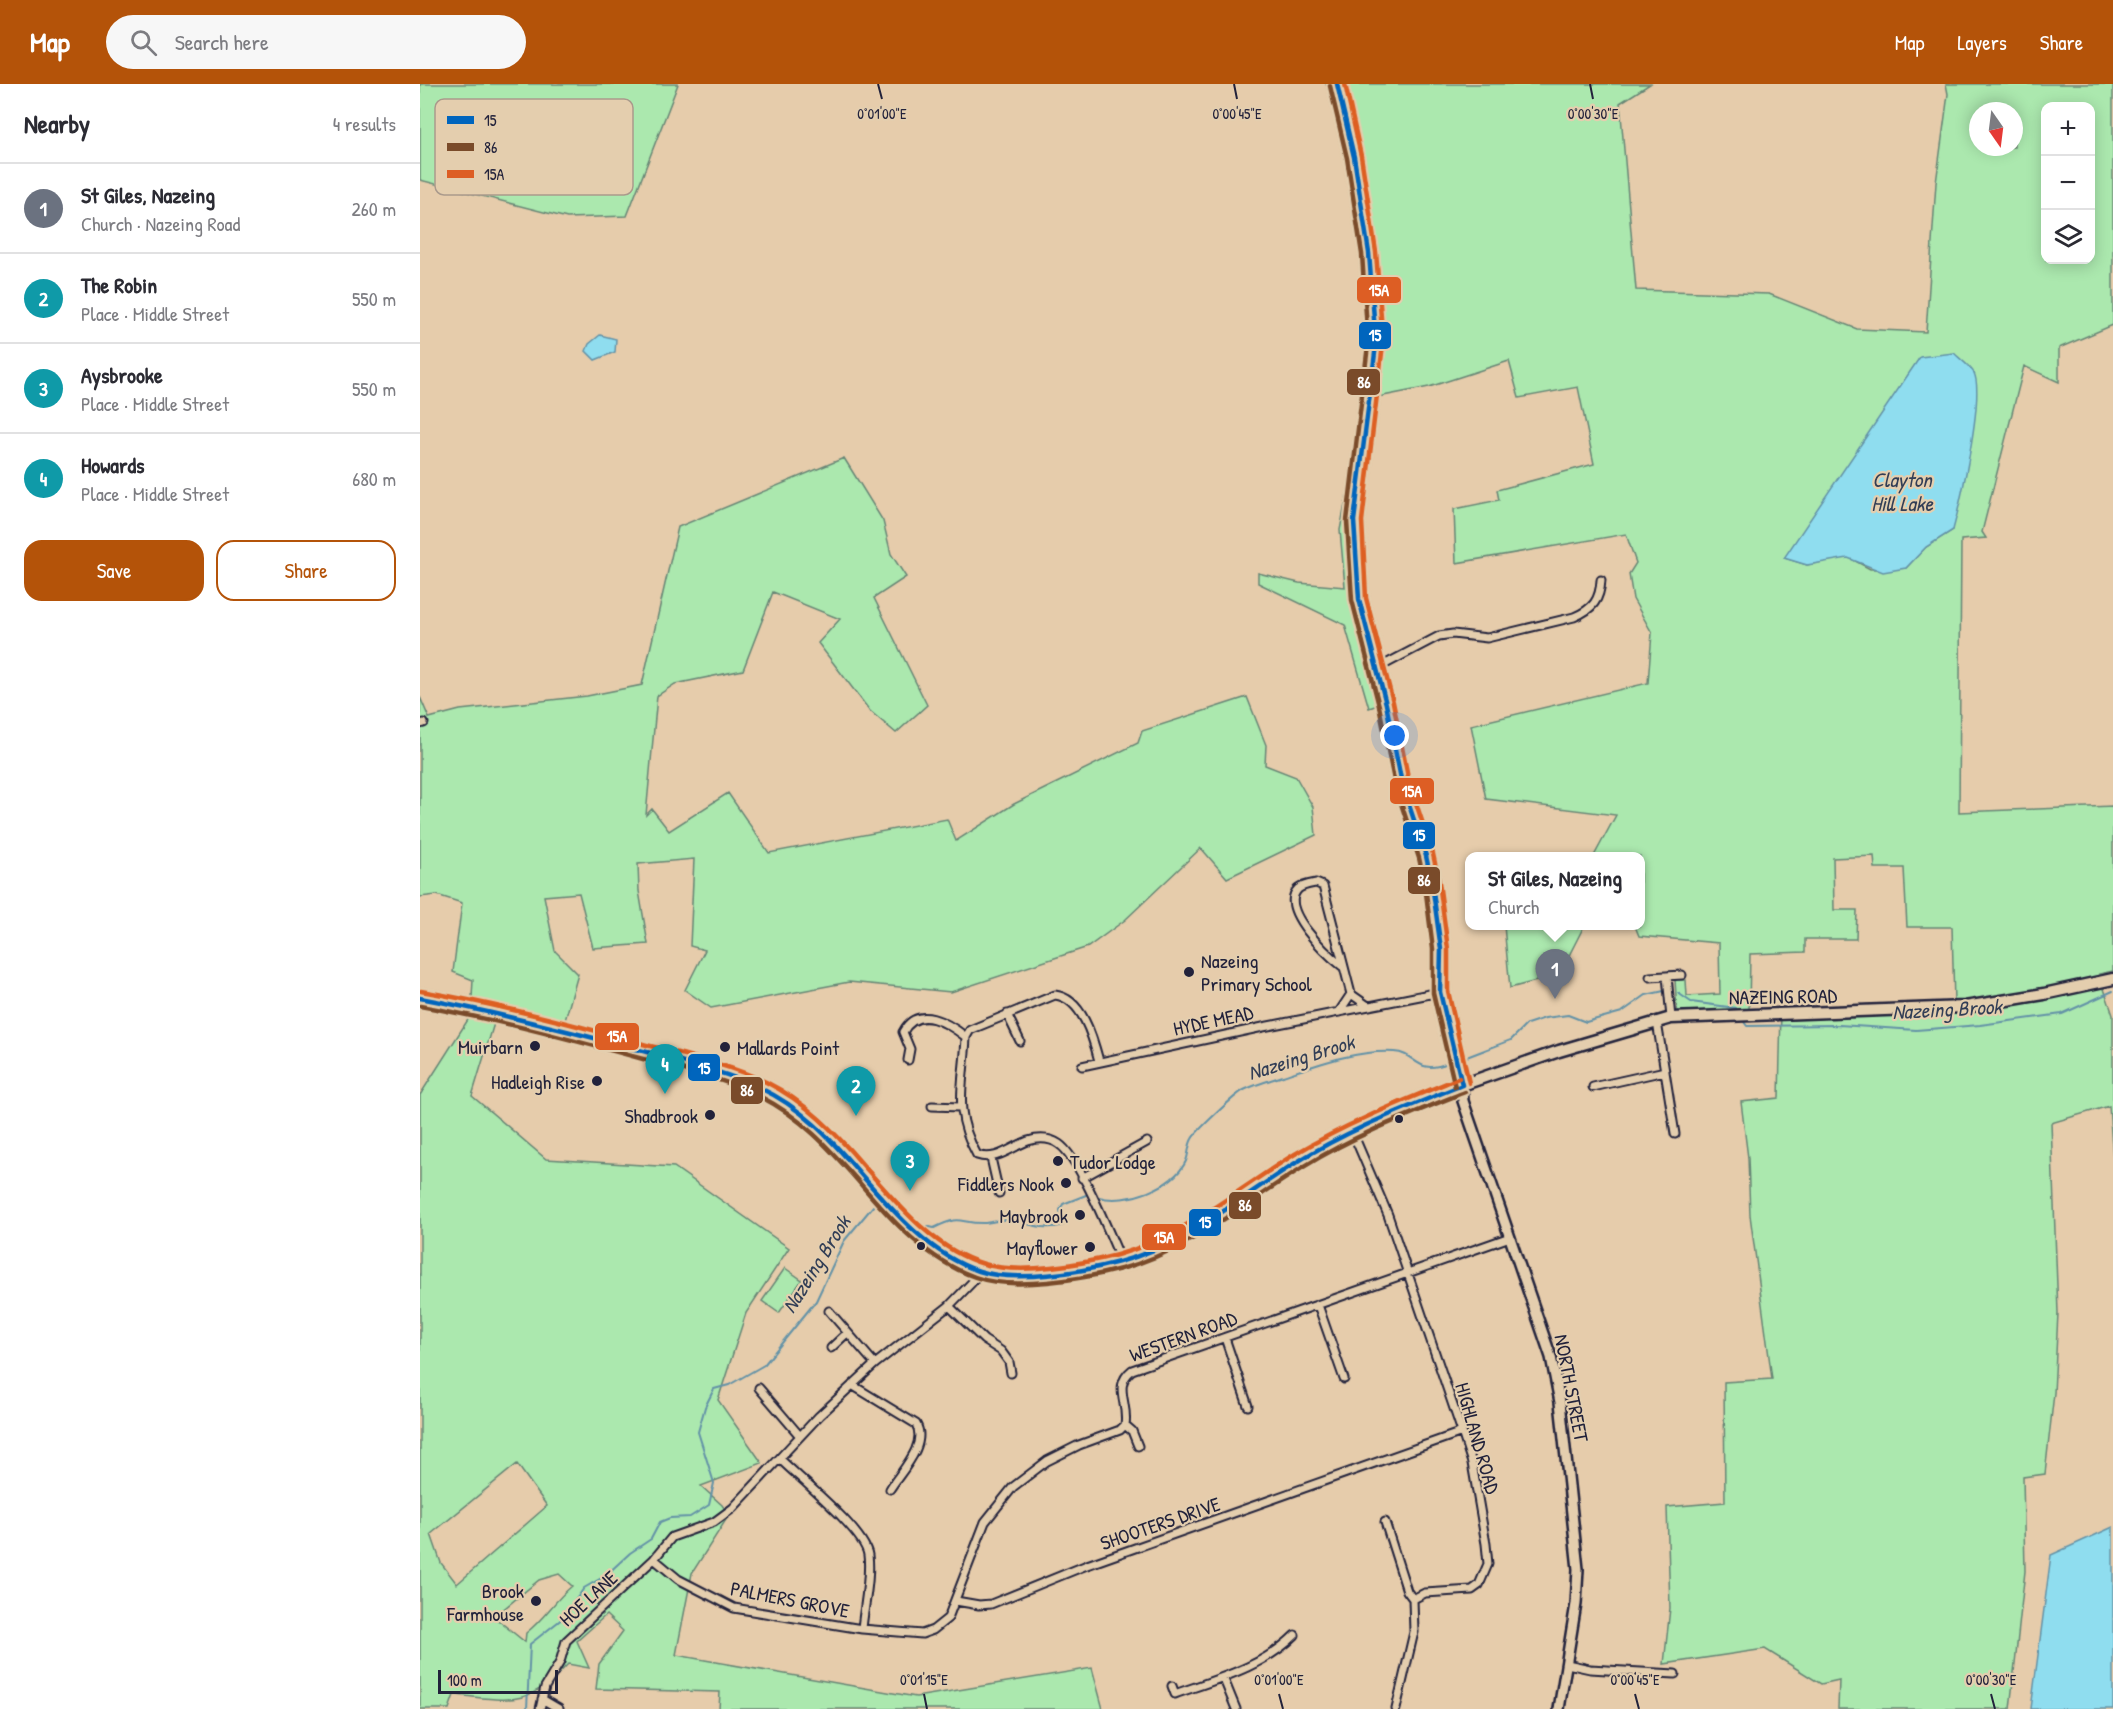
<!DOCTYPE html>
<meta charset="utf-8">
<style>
body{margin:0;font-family:"Patrick Hand",sans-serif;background:#f7f7f7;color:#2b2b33}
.controls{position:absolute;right:18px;top:18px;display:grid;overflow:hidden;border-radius:12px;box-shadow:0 3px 15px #0003}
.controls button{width:54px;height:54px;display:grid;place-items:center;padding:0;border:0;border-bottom:2px solid #e1e1e2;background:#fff;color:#2b2b33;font:30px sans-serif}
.compass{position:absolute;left:1549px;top:18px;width:54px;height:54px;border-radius:50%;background:#fff;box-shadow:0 3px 15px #0003;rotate:166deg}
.scale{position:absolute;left:18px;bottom:15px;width:120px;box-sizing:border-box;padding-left:6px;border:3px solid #22223b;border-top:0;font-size:16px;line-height:21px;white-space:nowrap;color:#22223b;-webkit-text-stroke:4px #e4ceae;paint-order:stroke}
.you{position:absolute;left:975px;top:652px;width:21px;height:21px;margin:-15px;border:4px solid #fff;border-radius:50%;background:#1a73e8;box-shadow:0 0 0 9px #1a73e833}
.badge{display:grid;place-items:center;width:39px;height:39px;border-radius:50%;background:#b45309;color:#fff;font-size:20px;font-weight:700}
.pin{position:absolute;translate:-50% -50px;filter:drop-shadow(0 2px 3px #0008)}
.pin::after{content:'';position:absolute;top:32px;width:21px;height:18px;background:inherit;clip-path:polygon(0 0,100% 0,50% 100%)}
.popup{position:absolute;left:1045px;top:768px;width:180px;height:78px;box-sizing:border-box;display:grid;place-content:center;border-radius:12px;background:#fff;filter:drop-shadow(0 2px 4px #0005);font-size:20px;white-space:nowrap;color:#7c7c81}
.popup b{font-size:22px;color:#2b2b33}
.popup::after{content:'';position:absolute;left:50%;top:100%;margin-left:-12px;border:12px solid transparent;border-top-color:#fff}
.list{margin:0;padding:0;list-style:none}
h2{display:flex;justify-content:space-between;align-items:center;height:78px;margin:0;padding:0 24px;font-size:26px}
h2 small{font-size:20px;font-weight:400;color:#7c7c81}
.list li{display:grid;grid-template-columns:39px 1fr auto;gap:18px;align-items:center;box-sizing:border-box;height:90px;padding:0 24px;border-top:2px solid #e1e1e2}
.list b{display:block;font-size:22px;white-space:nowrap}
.list p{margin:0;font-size:20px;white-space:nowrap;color:#7c7c81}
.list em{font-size:20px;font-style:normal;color:#7c7c81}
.actions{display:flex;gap:12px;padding:18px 24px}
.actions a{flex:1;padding:14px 0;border:2px solid #b45309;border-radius:18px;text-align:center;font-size:21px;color:#b45309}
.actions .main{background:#b45309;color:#fff}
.icon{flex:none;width:33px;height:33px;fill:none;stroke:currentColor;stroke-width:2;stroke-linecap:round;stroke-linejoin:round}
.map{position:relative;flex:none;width:1693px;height:1625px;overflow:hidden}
header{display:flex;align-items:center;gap:36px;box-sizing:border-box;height:84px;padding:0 30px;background:#b45309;color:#fff}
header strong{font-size:28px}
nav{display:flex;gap:33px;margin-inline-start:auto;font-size:21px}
.search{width:420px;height:54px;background:#f7f7f7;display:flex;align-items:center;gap:15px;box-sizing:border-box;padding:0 21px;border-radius:33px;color:#7c7c81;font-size:22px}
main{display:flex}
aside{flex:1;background:#fff}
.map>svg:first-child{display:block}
</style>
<header>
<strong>Map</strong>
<div class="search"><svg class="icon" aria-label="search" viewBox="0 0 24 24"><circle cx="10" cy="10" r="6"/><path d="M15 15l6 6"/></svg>Search here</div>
<nav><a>Map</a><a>Layers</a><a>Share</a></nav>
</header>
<main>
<aside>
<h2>Nearby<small>4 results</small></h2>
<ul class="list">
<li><span class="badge" style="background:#6b7280">1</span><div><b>St Giles, Nazeing</b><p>Church · Nazeing Road</p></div><em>260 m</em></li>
<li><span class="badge" style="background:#0f9aa8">2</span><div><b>The Robin</b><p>Place · Middle Street</p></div><em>550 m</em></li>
<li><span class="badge" style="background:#0f9aa8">3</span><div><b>Aysbrooke</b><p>Place · Middle Street</p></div><em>550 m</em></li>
<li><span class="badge" style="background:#0f9aa8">4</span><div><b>Howards</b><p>Place · Middle Street</p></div><em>680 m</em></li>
</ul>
<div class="actions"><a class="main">Save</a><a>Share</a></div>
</aside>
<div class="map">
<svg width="1693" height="1625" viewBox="0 0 1693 1625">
<rect width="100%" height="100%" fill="#e6ccab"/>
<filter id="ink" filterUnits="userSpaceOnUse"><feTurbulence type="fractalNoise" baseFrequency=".0167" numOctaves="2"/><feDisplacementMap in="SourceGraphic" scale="12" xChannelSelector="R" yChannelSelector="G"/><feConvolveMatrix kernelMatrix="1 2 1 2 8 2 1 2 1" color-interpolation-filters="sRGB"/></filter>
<g filter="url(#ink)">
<!-- green -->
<path fill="#abe8ae" stroke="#668574" stroke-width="1.5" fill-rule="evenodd" d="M 0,0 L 258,0 L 207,132 L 147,134 L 0,96 Z
M 906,0 L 1230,0 L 1200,19 L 1216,206 L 1349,210 L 1437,245 L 1506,248 L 1516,99 L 1528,10 L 1526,0 L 1693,0 L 1693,241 L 1639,264 L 1639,298 L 1604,282 L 1562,448 L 1566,454 L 1541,456 L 1539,728 L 1693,722 L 1693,887 L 1679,890 L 1693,931 L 1693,1075 L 1689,1022 L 1631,1039 L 1638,1229 L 1634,1309 L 1625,1390 L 1603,1393 L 1605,1487 L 1590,1625 L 1418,1625 L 1419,1596 L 1401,1600 L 1345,1565 L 1244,1580 L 1250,1524 L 1247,1423 L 1305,1418 L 1304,1298 L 1352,1295 L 1330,1131 L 1328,1074 L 1321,1018 L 1359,1014 L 1361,926 L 1534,919 L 1532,843 L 1487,843 L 1484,784 L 1455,784 L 1454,772 L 1413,774 L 1414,826 L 1437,826 L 1436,855 L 1385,855 L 1385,868 L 1330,870 L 1329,927 L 1257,928 L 1255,896 L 1266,896 L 1267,912 L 1300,910 L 1299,859 L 1219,852 L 1215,842 L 1220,842 L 1220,772 L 1174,772 L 1196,731 L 1066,715 L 1051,641 L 1228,599 L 1232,549 L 1213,515 L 1209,490 L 1216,479 L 1206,450 L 1036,479 L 1034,425 L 1079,416 L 1077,406 L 1174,380 L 1158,303 L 1099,314 L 1089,277 L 1009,303 L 953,314 L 943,356 L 941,505 L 970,617 L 949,624 L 925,541 L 838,499 L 838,489 L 879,499 L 925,503 L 920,446 L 939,347 L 949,256 L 932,95 ZM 1626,22 L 1670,22 L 1670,176 L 1626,176 ZM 1558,27 L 1594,27 L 1594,63 L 1558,63 ZM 1500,274 L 1533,446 L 1506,463 L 1486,484 L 1450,485 L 1428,473 L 1387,481 L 1365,474 Z
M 424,374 L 463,437 L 471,470 L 486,493 L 454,514 L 507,621 L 476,649 L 450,627 L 398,559 L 420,535 L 353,508 L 323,586 L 255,600 L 237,612 L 226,731 L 232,725 L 249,747 L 308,709 L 349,769 L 527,735 L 536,757 L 594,720 L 718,659 L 722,647 L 827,613 L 846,661 L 845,681 L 876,693 L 893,723 L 896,751 L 807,794 L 781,764 L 705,836 L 668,863 L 531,908 L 429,898 L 291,924 L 265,906 L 285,866 L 270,862 L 274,775 L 218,780 L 219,807 L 228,860 L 173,864 L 159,809 L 124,812 L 135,867 L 158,890 L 144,940 L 123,940 L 117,946 L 75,936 L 52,1012 L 126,1075 L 254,1083 L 369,1164 L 326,1229 L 298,1316 L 342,1379 L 281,1402 L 302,1421 L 309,1431 L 272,1489 L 256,1571 L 496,1613 L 672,1584 L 683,1625 L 299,1625 L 300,1608 L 176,1605 L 179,1580 L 203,1547 L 186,1531 L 157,1557 L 169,1584 L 148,1580 C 107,1625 89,1616 34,1611 L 29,1625 L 0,1625 L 0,1011 L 51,931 L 53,896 L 33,888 L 42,819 L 17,811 L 0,813 L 0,613 L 9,634 L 40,626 L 167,612 L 222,601 L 258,443 ZM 97,1380 L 127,1422 L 37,1500 L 21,1479 L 11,1450 ZM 139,1490 L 152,1502 C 134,1517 125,1534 106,1549 L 105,1558 L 74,1533 L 119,1496 Z
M 1084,842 L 1164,842 L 1139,891 L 1090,904 Z
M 365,1184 L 382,1196 L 359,1229 L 342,1217 Z"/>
<!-- water -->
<path fill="#8fddef" stroke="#6392a7" stroke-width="1.5" d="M 180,251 L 196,255 L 195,268 L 175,276 L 166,267 L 169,260 Z
M 1534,269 C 1540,275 1550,282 1554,289 C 1565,311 1540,420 1533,446 L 1506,463 L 1486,484 L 1463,488 L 1428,474 L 1387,481 L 1364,474 L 1500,273 Z
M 1693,1443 L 1693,1625 L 1611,1625 L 1631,1471 Z"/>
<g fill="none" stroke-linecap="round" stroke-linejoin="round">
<!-- stream -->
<path stroke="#6392a7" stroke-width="2" d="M 1258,909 L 1271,918 L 1316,924
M 1324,938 L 1327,942 L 1419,941 L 1496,946 L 1560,941 L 1642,930 L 1693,907
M 1044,974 L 1091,956 L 1107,940 L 1125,934 L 1148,931 L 1166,938 L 1202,928 L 1226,911 L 1244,907
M 679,1113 C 705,1121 754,1104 766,1077 C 769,1070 768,1062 772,1055 C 776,1047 816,1010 824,1006 C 836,1000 851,996 863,992 C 899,980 936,966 974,968 C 997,969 995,992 1028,979
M 486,1127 L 501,1141 L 514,1144 C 542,1130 537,1139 563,1139 C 573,1139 582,1134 592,1136 C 609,1140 625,1147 643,1141 L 640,1126 L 643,1120 L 666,1111
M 107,1625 L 110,1560 L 143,1534 L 164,1504 L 185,1492 L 210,1469 L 231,1455 L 240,1438 L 250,1434 L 270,1433 L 289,1421 L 294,1399 L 278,1348 L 285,1323 L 294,1305 L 309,1301 L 344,1281 L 396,1217 L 424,1157 L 454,1121 L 459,1120"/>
<!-- minor casing -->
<g stroke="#22223b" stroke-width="11">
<path id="minor" d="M 958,584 L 1019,552 L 1033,550 L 1067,554 L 1154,533 C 1173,525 1180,516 1181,496
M 0,640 L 4,639
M 922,882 C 908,871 858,825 878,805 C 883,801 891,800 896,799 L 903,802 L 931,910 L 948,922
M 1247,892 L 1251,934
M 1230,893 L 1262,891
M 919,928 L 931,910
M 587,930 L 600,957
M 1237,938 L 1255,1050
M 488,976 L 490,965 L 483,948 C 498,920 528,939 546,953
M 679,977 C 673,954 662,914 635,911 L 550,946 L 546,953 C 544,1001 532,1026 557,1071 C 576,1078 591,1063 608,1057 C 618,1054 630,1054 639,1060 C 660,1074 690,1152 702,1178
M 662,982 L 843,943 L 1020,908
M 1173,1003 L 1245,987
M 512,1022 L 540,1023
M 932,1047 L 968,1131 L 1042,1348 L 1052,1379 L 1066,1460 L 1068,1480 L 1059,1501 L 1052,1506 L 1005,1509 L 993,1515 L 994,1548 L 976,1625
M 571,1074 L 579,1109
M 662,1094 L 727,1058
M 898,1221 L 924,1295
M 529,1222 L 564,1256 L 581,1267 L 589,1278 L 591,1289
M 409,1227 L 455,1280
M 805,1254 L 828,1322
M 411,1264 L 427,1249
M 432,1301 L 496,1340 C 508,1361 481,1387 470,1405
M 339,1304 L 380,1352
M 705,1341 L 712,1347 L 718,1362
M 360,1375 C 379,1394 445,1447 448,1471 C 451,1494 444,1522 442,1545
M 965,1438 L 987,1507 L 993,1515
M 234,1475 L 258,1495 L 314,1524 L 442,1545 L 502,1550 L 513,1546 L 528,1534 L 565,1438 L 593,1403 L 627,1377 L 659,1361 L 700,1346 L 705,1341 C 709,1319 692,1302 712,1286 L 1090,1153
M 536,1517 L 559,1521 L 571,1520 L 667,1481 L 1042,1348
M 1147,1580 L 1170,1585 L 1255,1590
M 803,1593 L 816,1625
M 752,1602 L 755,1610 C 797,1595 843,1583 875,1551
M 122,1615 L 139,1625
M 120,1625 L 125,1603 L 140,1578 L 146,1557 L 234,1475 L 252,1453 L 294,1438 L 313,1424 L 399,1332 L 455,1280 L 529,1222 L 562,1188"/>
</g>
<!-- tertiary casing -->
<g stroke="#22223b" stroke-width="14">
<path id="tertiary" d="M 0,914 C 77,927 153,948 229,969 C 271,981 317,990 356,1012 C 396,1034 420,1066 450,1100 C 480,1134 515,1170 559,1187 C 586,1197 669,1186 699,1178 C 778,1159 833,1101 902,1063 C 946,1038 995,1020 1042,1001 L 1043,1017 L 1131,1273 L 1140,1318 L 1158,1485 L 1156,1520 L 1139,1625"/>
</g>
<!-- secondary casing -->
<g stroke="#22223b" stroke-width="15">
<path id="secondary" d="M 917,0 L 934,73 L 949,169 L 956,261 L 934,437 L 936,489 L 939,515 L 966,620 L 982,700 L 1006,772 L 1012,800 L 1021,865 L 1020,908 L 1042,1001 L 1139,967 L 1251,934 L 1545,923 L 1624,910 L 1693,895"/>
</g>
<!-- minor -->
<use href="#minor" stroke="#e4ceae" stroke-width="7"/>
<!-- tertiary -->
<use href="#tertiary" stroke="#e4ceae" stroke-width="9"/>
<!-- secondary -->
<use href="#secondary" stroke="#e4ceae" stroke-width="10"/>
<!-- bus-1 casing -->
<g stroke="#e4ceae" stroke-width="9">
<path id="bus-1" d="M 917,0 L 934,73 L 949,169 L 956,261 L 934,437 L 939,515 L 966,620 L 982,700 L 1006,772 L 1012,800 L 1021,865 L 1020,908 L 1042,1001
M 0,914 C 75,928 149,947 223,967 C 262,978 303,987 340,1004 C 381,1023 410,1054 438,1087 C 471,1125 510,1171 559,1187 C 595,1199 662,1188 699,1178 C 767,1160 819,1114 877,1078 C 929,1045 986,1024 1042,1001"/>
</g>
<!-- bus-2 casing -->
<g stroke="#e4ceae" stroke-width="9">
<path id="bus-2" d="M 910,2 L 927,74 L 942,170 L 948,261 L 927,437 L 932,516 L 959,622 L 975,701 L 999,774 L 1005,801 L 1013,865 L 1013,909 L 1035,1003
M 0,922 C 75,935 149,955 223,975 C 263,986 304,994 341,1013 C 381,1033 409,1064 438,1097 C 470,1135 507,1176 555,1193 C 593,1207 663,1195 701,1185 C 771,1166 824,1119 885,1082 C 935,1051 990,1030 1045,1008"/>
</g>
<!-- bus-3 casing -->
<g stroke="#e4ceae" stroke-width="9">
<path id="bus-3" d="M 925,0 L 941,72 L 956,168 L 963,260 L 942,437 L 946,514 L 973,618 L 989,698 L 1013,770 L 1019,798 L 1028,865 L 1028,907 L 1049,999
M 1,907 C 76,920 150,939 223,960 C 264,971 307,980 346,998 C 386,1018 415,1048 443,1081 C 476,1118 514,1166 564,1180 C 600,1191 662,1180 697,1171 C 765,1152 816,1106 875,1070 C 927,1039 983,1017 1039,994"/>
</g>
<!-- bus-1 -->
<use href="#bus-1" stroke="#0065bd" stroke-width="4.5"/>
<!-- bus-2 -->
<use href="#bus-2" stroke="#7a4b2a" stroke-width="4.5"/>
<!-- bus-3 -->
<use href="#bus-3" stroke="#dd5e24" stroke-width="4.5"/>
</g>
</g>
<!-- ticks -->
<path fill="none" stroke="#22223b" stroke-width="2" d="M 458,0 L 462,15M 814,0 L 817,15M 1170,0 L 1173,15M 504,1610 L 507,1625M 859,1610 L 863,1625M 1215,1610 L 1219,1625M 1571,1610 L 1575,1625"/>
<!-- markers -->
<g fill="#22223b" stroke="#e4ceae" stroke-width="2">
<circle cx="769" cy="888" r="6"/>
<circle cx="115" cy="962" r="6"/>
<circle cx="305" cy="963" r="6"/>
<circle cx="177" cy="997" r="6"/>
<circle cx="290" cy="1031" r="6"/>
<circle cx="979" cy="1035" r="5"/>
<circle cx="638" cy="1077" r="6"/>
<circle cx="646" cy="1099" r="6"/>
<circle cx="660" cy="1131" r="6"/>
<circle cx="501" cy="1162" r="5"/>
<circle cx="670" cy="1163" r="6"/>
<circle cx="116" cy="1517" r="6"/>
</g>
<g text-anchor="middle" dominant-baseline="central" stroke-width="4.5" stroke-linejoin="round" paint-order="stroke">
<!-- poi labels -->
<g font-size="20" fill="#22223b" stroke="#e4ceae" text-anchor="end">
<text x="781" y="876" text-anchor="start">Nazeing<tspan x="781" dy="23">Primary School</tspan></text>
<text x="103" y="962">Muirbarn</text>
<text x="317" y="963" text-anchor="start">Mallards Point</text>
<text x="165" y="997">Hadleigh Rise</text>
<text x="278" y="1031">Shadbrook</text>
<text x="650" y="1077" text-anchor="start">Tudor Lodge</text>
<text x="634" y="1099">Fiddlers Nook</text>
<text x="648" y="1131">Maybrook</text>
<text x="658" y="1163">Mayflower</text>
<text x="104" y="1506">Brook<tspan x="104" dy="23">Farmhouse</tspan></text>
</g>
<!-- street labels -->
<g font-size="20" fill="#22223b" stroke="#e4ceae">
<text transform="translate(1363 912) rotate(-1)">NAZEING ROAD</text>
<text transform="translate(793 936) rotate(-12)">HYDE MEAD</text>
<text transform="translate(763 1252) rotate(-20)">WESTERN ROAD</text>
<text transform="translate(1152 1304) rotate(79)">NORTH STREET</text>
<text transform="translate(1058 1354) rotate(74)">HIGHLAND ROAD</text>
<text transform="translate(740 1439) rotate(-19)">SHOOTERS DRIVE</text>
<text transform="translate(168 1514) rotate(-43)">HOE LANE</text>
<text transform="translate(370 1515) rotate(11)">PALMERS GROVE</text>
</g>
<!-- water labels -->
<g font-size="21" font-style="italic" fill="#323e56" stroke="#e4ceae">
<text x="1482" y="395">Clayton<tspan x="1482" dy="24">Hill Lake</tspan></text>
<text transform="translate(1527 925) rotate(-3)">Nazeing Brook</text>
<text transform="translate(881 973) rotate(-17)">Nazeing Brook</text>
<text transform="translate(396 1180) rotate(-58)">Nazeing Brook</text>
</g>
</g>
<!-- legend -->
<rect x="15" y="15" width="198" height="96" rx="9" fill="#e4ceae" stroke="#aa9a8c" stroke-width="1.5"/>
<rect x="27" y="32" width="27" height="8" fill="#0065bd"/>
<rect x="27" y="59" width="27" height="8" fill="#7a4b2a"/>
<rect x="27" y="86" width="27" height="8" fill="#dd5e24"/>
<g font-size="16" fill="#22223b">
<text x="64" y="42">15</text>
<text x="64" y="69">86</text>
<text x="64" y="96">15A</text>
</g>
<g font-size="15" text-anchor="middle" fill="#22223b" stroke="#e4ceae" stroke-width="4.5" stroke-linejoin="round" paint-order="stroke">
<text x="462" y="35">0°01'00"E</text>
<text x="817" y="35">0°00'45"E</text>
<text x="1173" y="35">0°00'30"E</text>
<text x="504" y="1601">0°01'15"E</text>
<text x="859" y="1601">0°01'00"E</text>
<text x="1215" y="1601">0°00'45"E</text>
<text x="1571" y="1601">0°00'30"E</text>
</g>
<g stroke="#e4ceae" stroke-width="2">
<rect x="936" y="192" width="46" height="28" rx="6" fill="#dd5e24"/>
<rect x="938" y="237" width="34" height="29" rx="6" fill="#0065bd"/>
<rect x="926" y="284" width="35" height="28" rx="6" fill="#7a4b2a"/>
<rect x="969" y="693" width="46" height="28" rx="6" fill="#dd5e24"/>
<rect x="982" y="737" width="34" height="29" rx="6" fill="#0065bd"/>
<rect x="987" y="782" width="34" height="29" rx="6" fill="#7a4b2a"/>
<rect x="174" y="938" width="46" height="29" rx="6" fill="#dd5e24"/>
<rect x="267" y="969" width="34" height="29" rx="6" fill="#0065bd"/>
<rect x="310" y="992" width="34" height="29" rx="6" fill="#7a4b2a"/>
<rect x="808" y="1107" width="34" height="29" rx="6" fill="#7a4b2a"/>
<rect x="768" y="1124" width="34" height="29" rx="6" fill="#0065bd"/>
<rect x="721" y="1139" width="46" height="28" rx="6" fill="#dd5e24"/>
</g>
<g font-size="16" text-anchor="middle" font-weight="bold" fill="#fff">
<text x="959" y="212">15A</text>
<text x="955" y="257">15</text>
<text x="944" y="304">86</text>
<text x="992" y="713">15A</text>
<text x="999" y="757">15</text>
<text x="1004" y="802">86</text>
<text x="197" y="958">15A</text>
<text x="284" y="990">15</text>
<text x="327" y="1012">86</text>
<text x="825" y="1127">86</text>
<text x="785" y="1144">15</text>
<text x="744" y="1159">15A</text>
</g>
</svg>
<div class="controls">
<button>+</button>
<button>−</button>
<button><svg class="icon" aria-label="layers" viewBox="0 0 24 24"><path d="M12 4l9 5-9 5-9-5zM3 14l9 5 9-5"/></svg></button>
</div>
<svg class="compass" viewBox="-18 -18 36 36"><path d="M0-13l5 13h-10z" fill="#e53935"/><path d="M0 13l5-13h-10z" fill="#7c7c81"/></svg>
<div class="scale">100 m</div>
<div class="you"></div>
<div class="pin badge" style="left:1135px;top:915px;background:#6b7280">1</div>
<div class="popup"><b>St Giles, Nazeing</b>Church</div>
<div class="pin badge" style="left:436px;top:1032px;background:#0f9aa8">2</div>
<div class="pin badge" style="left:490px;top:1107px;background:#0f9aa8">3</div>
<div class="pin badge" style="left:245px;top:1010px;background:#0f9aa8">4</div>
</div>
</main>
